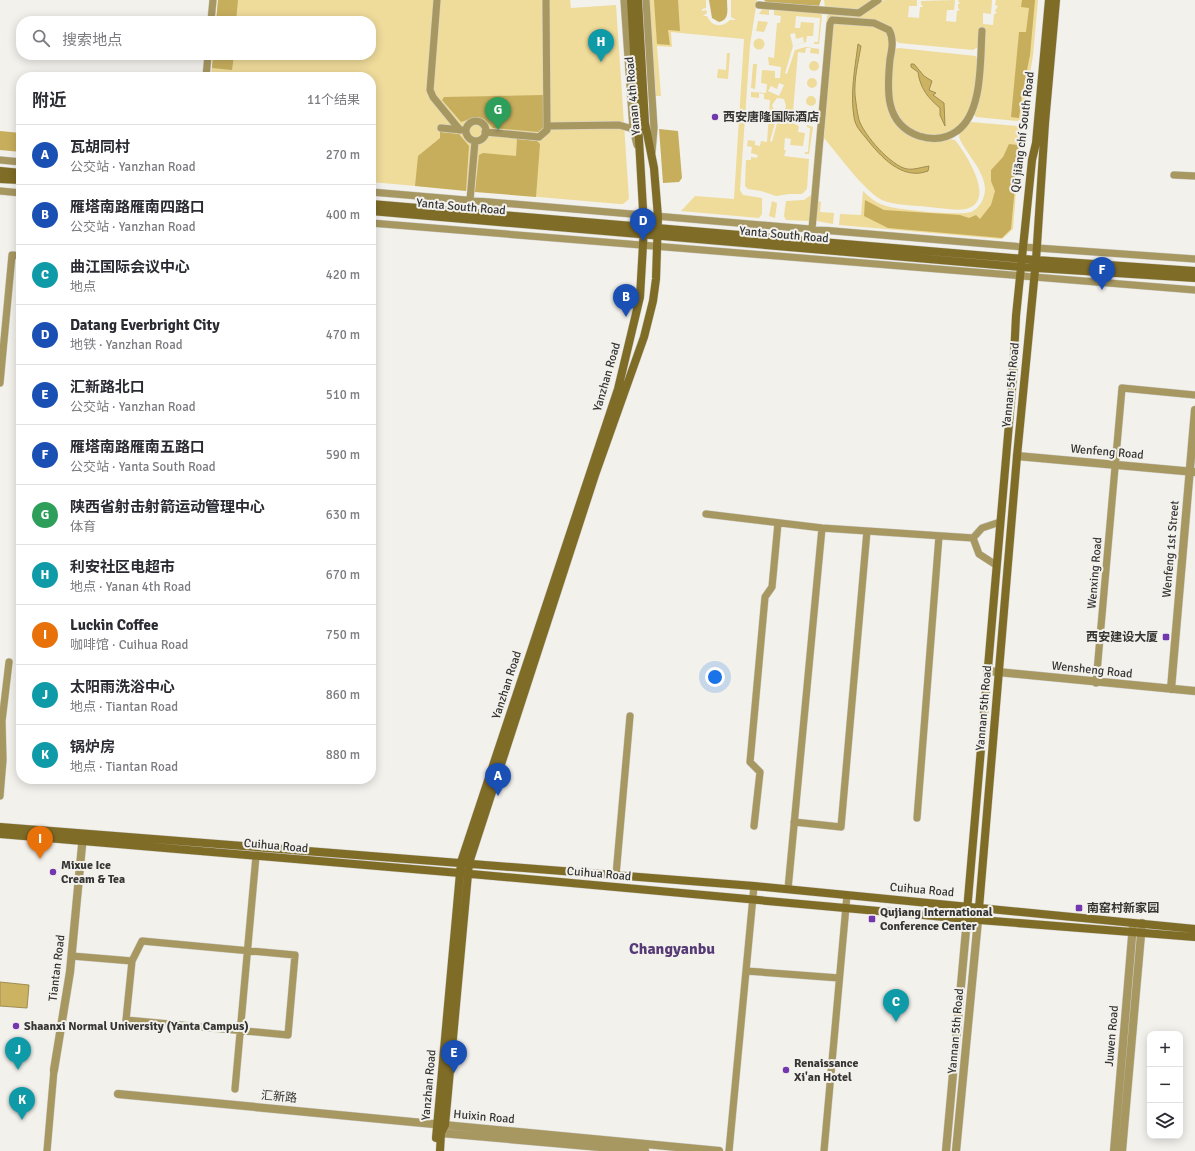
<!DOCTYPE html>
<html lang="zh">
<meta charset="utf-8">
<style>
body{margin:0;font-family:Signika,"Noto Sans SC",sans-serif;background:#f7f7f7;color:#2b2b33}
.controls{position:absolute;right:12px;bottom:12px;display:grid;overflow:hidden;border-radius:8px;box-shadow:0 2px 10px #0003}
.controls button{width:36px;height:36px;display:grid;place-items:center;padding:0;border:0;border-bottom:1px solid #e1e1e2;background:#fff;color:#2b2b33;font:20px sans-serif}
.you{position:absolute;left:715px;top:677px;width:14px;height:14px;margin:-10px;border:3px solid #fff;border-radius:50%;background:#1a73e8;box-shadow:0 0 0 6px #1a73e833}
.badge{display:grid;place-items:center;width:26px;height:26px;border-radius:50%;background:#b45309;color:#fff;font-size:13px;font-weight:700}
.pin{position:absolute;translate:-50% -33px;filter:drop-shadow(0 1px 2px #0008)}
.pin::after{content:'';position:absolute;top:21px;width:14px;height:12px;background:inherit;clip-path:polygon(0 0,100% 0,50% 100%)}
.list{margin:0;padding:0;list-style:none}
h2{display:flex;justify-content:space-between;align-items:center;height:52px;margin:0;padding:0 16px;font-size:17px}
h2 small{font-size:13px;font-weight:400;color:#7c7c81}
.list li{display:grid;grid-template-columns:26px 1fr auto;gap:12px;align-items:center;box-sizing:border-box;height:60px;padding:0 16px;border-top:1px solid #e1e1e2}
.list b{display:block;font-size:15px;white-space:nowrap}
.list p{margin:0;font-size:13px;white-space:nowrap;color:#7c7c81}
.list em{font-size:13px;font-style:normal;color:#7c7c81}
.icon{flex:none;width:22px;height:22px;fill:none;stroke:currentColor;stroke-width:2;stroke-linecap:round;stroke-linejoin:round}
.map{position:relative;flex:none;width:1195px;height:1151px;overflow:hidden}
.search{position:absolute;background:#fff;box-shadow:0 2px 10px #0003;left:16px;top:16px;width:360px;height:44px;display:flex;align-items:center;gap:10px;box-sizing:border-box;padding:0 14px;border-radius:16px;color:#7c7c81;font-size:15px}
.panel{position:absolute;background:#fff;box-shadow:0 2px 10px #0003;left:16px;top:72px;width:360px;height:712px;border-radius:16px}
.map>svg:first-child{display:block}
</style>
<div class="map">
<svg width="1195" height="1151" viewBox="0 0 1195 1151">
<rect width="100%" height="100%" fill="#f2f1ec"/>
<!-- green -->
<path fill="#efdb9a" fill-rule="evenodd" d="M 218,0 L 570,0 L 571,8 L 616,5 L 629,199 L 623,204 L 619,204 L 371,182 L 371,77 L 211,77 L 213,55 L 371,55 L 371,21 L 216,21 Z
M 649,0 L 706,0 L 706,8 L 702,9 L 702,11 L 706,10 L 707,13 L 703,16 L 707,16 C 712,27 722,28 730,20 L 736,20 L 731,17 L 731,0 L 757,0 L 750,45 L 740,190 L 743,195 L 762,198 L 762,214 L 759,218 L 681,211 L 695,196 L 734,199 L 744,39 L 671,32 L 672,47 L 657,46 L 661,96 L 656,96 Z
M 824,0 L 875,0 L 860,11 L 825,7 Z
M 886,0 L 917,0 L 917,6 L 909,6 L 908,17 L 919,18 L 920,7 L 923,7 L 921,4 L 921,1 L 955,0 L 954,10 L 947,10 L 946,21 L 956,22 L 957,11 L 960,10 L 958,8 L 958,4 L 960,4 L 958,0 L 992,0 L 991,14 L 983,13 L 983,24 L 993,25 L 994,14 L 997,13 L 995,11 L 998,6 L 995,5 L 996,0 L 1038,0 L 1033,56 L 1022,119 L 1017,121 L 976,117 L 974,114 L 978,47 L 973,50 L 899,43 C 892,40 894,31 888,26 C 877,17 847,18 833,17 L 809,221 L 786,220 L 784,216 L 786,201 L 804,200 L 811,195 L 827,16 L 829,14 L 860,16 L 881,1 Z
M 763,8 L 820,13 L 822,15 L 819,44 L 814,44 L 814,42 L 818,42 L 820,18 L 796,16 L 795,28 L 800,28 L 801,22 L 814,23 L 813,36 L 807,36 L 806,42 L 793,46 L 785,73 L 787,74 L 795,50 L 806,47 L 819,49 L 819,54 L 810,53 L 811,48 L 806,48 L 805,53 L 798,52 L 793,112 L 800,112 L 800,117 L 805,118 L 805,113 L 814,114 L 813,121 L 799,121 L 788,116 L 786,120 L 799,126 L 798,132 L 805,133 L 803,146 L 790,145 L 791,139 L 785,138 L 784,150 L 786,150 L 784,156 L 809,159 L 807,189 L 802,194 L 789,194 L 776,196 L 761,191 L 748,189 L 745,186 L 746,160 L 751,160 L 751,157 L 757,158 L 758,155 L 751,153 L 752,147 L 747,146 L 748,140 L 755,141 L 755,145 L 760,146 L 761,141 L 767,142 L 770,100 L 764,99 L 764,94 L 759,93 L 759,98 L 751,97 L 751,92 L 766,93 L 767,84 L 761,83 L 762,70 L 775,71 L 775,78 L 780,78 L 781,67 L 769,65 L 768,57 L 774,58 L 777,23 L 780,23 L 781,16 L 774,15 L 774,10 L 769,10 L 769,15 L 759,14 ZM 795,33 L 796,39 L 803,37 L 804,43 L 793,46 L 790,34 ZM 779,83 L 784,85 L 779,96 L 768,91 L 771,86 L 777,89 ZM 777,98 L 784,99 L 786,106 L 785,110 L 780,112 L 772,142 L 770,141 L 778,112 L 773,108 L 772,105 Z
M 758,21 L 768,22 L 764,32 L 756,31 Z
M 836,21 L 882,27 L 890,36 L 885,83 L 886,99 L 887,105 L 905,131 L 955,140 C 966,154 997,201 966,209 C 955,211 941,208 929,207 C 914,205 896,206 882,200 C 864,191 838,154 824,138 L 832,24 Z
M753.5 44a5.5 5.5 0 1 1 11 0a5.5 5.5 0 1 1-11 0Z
M 899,48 L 976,56 C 979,64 976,75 975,83 C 974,94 972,112 964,121 C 944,144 901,138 893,107 C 888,87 892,68 895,49 Z
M 727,53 L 730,53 L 728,79 L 717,78 L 718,69 L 726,70 Z
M809 66a5 5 0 1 1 10 0a5 5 0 1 1-10 0Z
M 753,64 L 757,64 L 755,89 L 751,88 Z
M807 83a5 5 0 1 1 10 0a5 5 0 1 1-10 0Z
M806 101a5 5 0 1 1 10 0a5 5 0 1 1-10 0Z
M 971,122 L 1017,126 L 1021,129 L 1013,229 L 1002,239 L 839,225 L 840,214 L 861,215 L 863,191 C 869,197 875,202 883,205 C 895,210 961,216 971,212 C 980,208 985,198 985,189 C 985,171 966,154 959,137 L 960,132 Z
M 807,125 L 813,127 L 809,154 L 805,154 L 805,152 L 808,152 L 810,128 L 807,127 Z
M 772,201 L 777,203 L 775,218 L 769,216 Z
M 817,201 L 821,202 L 820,212 L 834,213 L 833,224 L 817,221 Z"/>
<!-- forest -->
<path fill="#c7ae5d" d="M 218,0 L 238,0 L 236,21 L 216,21 Z
M 654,0 L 678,0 L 680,31 L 668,30 L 670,45 L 657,44 Z
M 709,0 L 727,0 C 727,9 730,20 719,22 L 712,18 Z
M 764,0 L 821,0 L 819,6 L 767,3 Z
M 1022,0 L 1035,0 L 1030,55 L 1022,95 L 1019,118 L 1011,117 L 1019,32 L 1026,32 L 1029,8 L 1021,7 Z
M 213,55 L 234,55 L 232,70 L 212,68 Z
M 543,95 L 543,128 L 538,132 L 493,128 L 484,119 L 477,117 L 461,122 L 442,100 L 444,97 Z
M 659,129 L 678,131 L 682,178 L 679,182 L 663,183 Z
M 0,131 L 21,133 L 21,152 L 0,150 Z
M 440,132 L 459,134 L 469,146 L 466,191 L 415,186 L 418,156 L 440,138 Z
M 517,139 L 537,141 L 540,144 L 536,197 L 475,192 L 479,155 L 483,153 L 516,156 Z
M 1009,144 L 1019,145 L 1011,229 L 1002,238 L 888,228 L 864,216 L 865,200 L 884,210 L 960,215 L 969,218 L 976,215 L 980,219 L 991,205 L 995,191 L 991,181 L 991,170 L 1003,157 Z"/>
<!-- water -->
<path fill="#ccb361" stroke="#9f8d54" d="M 858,44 L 861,46 C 858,63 854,79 855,95 C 856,103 857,112 859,120 C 864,135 891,166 907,169 C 914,170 922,167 929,166 L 928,171 C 902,181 880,156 866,138 C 861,132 855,126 854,117 C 850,93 855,68 858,44 Z
M 911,64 L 914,64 L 924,76 L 932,81 L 929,90 L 936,93 L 933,95 L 944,103 L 945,126 L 940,115 L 940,108 C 928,98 920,88 918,72 L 911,67 Z
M 0,982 L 29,985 L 27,1008 L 0,1006 Z"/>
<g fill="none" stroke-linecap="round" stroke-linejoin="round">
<!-- minor casing -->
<g stroke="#d0cfcb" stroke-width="8">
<path id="minor" d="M 437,0 L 430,90 L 433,97 L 460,130
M 624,0 L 633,129 L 637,145
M 646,0 L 654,128 L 652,152
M 759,5 L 859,13 L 878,0
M 211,21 L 213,0
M 90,77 L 97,77
M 206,77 L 208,55
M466 131a10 10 0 1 1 20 0a10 10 0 1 1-20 0Z
M 548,126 L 619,125 L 633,129
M 441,128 L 462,130
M 485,132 L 539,137 L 547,130 L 546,0
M 0,160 L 21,162
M 1174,175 L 1195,176
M 0,191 L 21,193
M 371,192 L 1023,247 L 1195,259
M 469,212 L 475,141
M 371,223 L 1195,290
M 812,229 L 830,24 L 832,20 L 874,23 L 889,30 C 894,39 892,49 890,59 C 887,89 884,124 919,136 C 932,140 946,139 957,131 C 983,113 980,60 982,31
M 0,383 L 12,255 L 21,256
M 706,514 L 822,528 L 973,538 L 982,528 L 1000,522
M 973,538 L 979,554 L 996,565
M 1096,683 L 1122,388 L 1195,395
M 0,796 L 3,760 L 2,721 L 9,662
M 917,818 L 939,536
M 794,822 L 841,827 L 867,531
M 754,826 L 760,772 L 750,762 L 765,597 L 772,587 L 778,523
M 616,875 L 630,716
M 788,889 L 822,528
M 142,941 L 295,955 L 288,1035 L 126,1020 L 132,961 Z
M 72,956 L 132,961
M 746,971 L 839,978
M 235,1089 L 256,856
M 47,1151 L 54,1070
M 729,1151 L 754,886
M 824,1151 L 847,895"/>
</g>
<!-- tertiary casing -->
<g stroke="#d0cfcb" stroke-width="9">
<path id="tertiary" d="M 1017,456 L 1195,472
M 988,671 L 1195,691
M 1171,689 L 1195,410
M 54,1070 L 70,972 L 83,835
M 118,1094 L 719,1151
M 439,1128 L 441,1133 L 645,1151
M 946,1151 L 967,919
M 956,1151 L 978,920
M 1114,1151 L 1133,925
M 1122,1151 L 1142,923"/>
</g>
<!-- secondary casing -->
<g stroke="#d0cfcb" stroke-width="9">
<path id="secondary" d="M 0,171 L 21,173
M 0,179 L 21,180
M 371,204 L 1036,260 L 1195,271
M 371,211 L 1021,267 L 1195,278
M 0,827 L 754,886 L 1195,929
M 0,834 L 460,873 L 967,919 L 1195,937
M 967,911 L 1013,377 L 1016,316 L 1032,160 L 1036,143 L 1049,0
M 978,920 L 1017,456 L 1036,260 L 1045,123 L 1056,0
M 436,1138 L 461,862 L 618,389 L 640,297 L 644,227 L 631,0
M 440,1151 L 441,1133 L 445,1125 L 469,863 L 595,475 L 644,337 L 653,301 L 656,279 L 658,217 L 654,168 L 645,123 L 638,0"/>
</g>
<!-- minor -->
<use href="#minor" stroke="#a79761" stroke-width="7"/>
<!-- tertiary -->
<use href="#tertiary" stroke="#a79761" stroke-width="8"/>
<!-- secondary -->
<use href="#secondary" stroke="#7f6c27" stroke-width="8"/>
</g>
<!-- markers -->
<g fill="#7338ad" stroke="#f2f1ec" stroke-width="1.5">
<circle cx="715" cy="117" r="4"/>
<rect x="1162" y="633" width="8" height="8" rx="2"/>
<circle cx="53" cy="872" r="4"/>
<rect x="1075" y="904" width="8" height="8" rx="2"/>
<rect x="868" y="915" width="8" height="8" rx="2"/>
<circle cx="16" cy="1026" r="4"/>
<circle cx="786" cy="1070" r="4"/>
</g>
<g text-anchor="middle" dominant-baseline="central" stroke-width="4" stroke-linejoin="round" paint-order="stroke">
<!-- street labels -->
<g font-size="12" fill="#363534" stroke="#f2f1ec">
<text transform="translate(633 96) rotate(-95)">Yanan 4th Road</text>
<text transform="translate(1023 132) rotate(-83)">Qū jiāng chí South Road</text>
<text transform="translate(461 207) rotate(5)">Yanta South Road</text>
<text transform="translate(784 235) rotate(5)">Yanta South Road</text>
<text transform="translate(607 377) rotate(-74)">Yanzhan Road</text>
<text transform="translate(1011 385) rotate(-84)">Yannan 5th Road</text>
<text transform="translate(1107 452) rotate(5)">Wenfeng Road</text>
<text transform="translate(1171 549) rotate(-85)">Wenfeng 1st Street</text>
<text transform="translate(1095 573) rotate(-85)">Wenxing Road</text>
<text transform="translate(1092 670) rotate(6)">Wensheng Road</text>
<text transform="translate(507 685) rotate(-72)">Yanzhan Road</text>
<text transform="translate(984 708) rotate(-85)">Yannan 5th Road</text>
<text transform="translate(276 846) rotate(5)">Cuihua Road</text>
<text transform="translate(599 874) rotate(5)">Cuihua Road</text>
<text transform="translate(922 890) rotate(5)">Cuihua Road</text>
<text transform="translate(57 968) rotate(-83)">Tiantan Road</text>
<text transform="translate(956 1031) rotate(-85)">Yannan 5th Road</text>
<text transform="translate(1112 1036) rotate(-85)">Juwen Road</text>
<text transform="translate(429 1085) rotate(-85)">Yanzhan Road</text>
<text transform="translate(279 1097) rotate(5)">汇新路</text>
<text transform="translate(484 1117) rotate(5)">Huixin Road</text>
</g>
<!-- poi labels -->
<g font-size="12" font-weight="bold" fill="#363534" stroke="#f2f1ec" text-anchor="start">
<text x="723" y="117">西安唐隆国际酒店</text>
<text x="1158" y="637" text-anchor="end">西安建设大厦</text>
<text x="61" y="865">Mixue Ice<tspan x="61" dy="14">Cream &amp; Tea</tspan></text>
<text x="1087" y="908">南窑村新家园</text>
<text x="880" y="912">Qujiang International<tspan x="880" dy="14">Conference Center</tspan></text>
<text x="24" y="1026">Shaanxi Normal University (Yanta Campus)</text>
<text x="794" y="1063">Renaissance<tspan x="794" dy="14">Xi'an Hotel</tspan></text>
</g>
<!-- district labels -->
<g font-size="16" font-weight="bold" fill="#553a75" stroke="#f2f1ec">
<text x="672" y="949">Changyanbu</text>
</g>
</g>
</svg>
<div class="controls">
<button>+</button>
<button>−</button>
<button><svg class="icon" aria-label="layers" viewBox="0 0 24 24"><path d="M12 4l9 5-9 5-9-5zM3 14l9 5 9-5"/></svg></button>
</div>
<div class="you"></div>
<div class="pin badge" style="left:498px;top:796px;background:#1a4fb4">A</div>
<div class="pin badge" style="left:626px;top:317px;background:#1a4fb4">B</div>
<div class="pin badge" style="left:896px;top:1022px;background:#0f9aa8">C</div>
<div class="pin badge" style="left:643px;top:241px;background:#1a4fb4">D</div>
<div class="pin badge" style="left:454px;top:1073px;background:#1a4fb4">E</div>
<div class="pin badge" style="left:1102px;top:290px;background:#1a4fb4">F</div>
<div class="pin badge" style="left:498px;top:130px;background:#2e9e5b">G</div>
<div class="pin badge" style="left:601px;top:62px;background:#0f9aa8">H</div>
<div class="pin badge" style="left:40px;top:859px;background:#e8710a">I</div>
<div class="pin badge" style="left:18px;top:1070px;background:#0f9aa8">J</div>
<div class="pin badge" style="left:22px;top:1120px;background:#0f9aa8">K</div>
<div class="search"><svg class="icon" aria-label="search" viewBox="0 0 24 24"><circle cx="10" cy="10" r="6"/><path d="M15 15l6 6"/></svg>搜索地点</div>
<section class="panel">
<h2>附近<small>11个结果</small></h2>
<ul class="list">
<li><span class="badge" style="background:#1a4fb4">A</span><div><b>瓦胡同村</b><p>公交站 · Yanzhan Road</p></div><em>270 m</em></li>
<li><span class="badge" style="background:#1a4fb4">B</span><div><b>雁塔南路雁南四路口</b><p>公交站 · Yanzhan Road</p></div><em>400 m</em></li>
<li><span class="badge" style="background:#0f9aa8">C</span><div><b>曲江国际会议中心</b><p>地点</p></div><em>420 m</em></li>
<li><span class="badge" style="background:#1a4fb4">D</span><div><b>Datang Everbright City</b><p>地铁 · Yanzhan Road</p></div><em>470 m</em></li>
<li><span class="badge" style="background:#1a4fb4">E</span><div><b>汇新路北口</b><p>公交站 · Yanzhan Road</p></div><em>510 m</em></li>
<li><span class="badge" style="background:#1a4fb4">F</span><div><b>雁塔南路雁南五路口</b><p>公交站 · Yanta South Road</p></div><em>590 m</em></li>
<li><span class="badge" style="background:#2e9e5b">G</span><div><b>陕西省射击射箭运动管理中心</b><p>体育</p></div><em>630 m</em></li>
<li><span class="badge" style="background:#0f9aa8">H</span><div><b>利安社区电超市</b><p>地点 · Yanan 4th Road</p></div><em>670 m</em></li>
<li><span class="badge" style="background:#e8710a">I</span><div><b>Luckin Coffee</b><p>咖啡馆 · Cuihua Road</p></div><em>750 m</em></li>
<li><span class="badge" style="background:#0f9aa8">J</span><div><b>太阳雨洗浴中心</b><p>地点 · Tiantan Road</p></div><em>860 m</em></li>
<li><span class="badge" style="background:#0f9aa8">K</span><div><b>锅炉房</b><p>地点 · Tiantan Road</p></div><em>880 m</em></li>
</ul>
</section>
</div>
